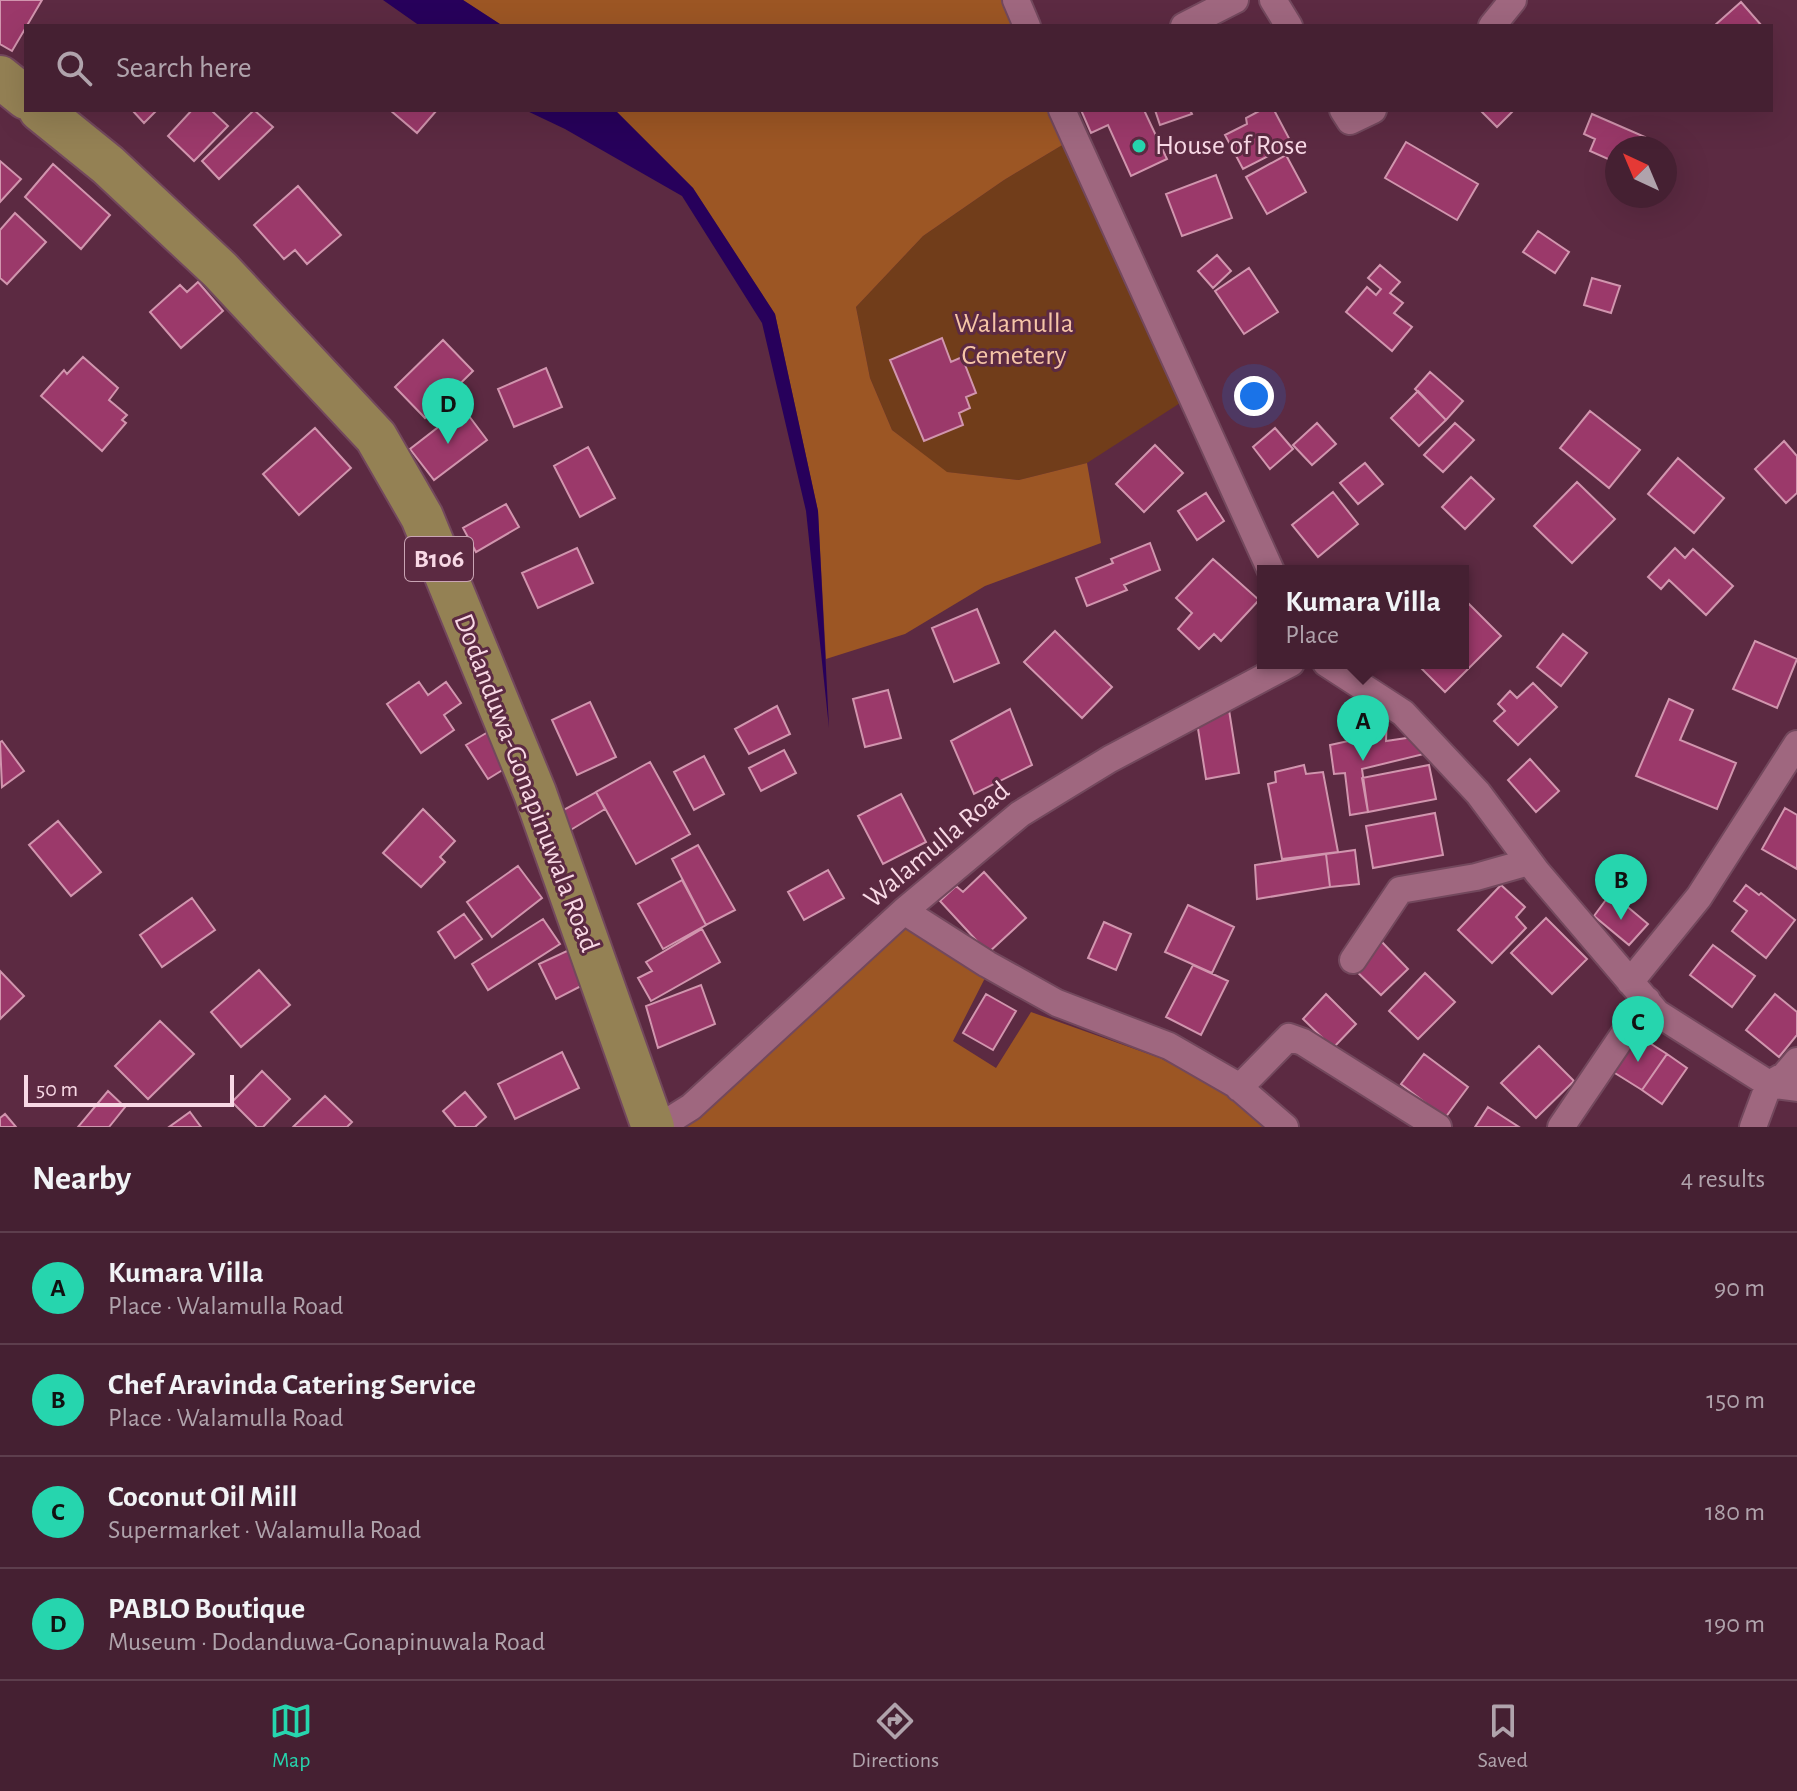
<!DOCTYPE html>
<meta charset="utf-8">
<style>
body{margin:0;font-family:"Alegreya Sans",sans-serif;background:#4f2d3e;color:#f1f3f6}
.compass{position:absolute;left:1605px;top:136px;width:72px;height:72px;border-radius:50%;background:#452032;box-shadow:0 8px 32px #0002;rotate:316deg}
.scale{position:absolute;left:24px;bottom:20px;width:210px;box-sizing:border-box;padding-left:8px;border:4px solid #f8d8e5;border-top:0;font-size:22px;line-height:28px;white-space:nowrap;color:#f8d8e5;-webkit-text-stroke:6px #5c2a42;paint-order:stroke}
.you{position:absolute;left:1254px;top:396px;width:28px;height:28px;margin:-20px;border:6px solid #fff;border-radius:50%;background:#1a73e8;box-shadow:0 0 0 12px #1a73e833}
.badge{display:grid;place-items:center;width:52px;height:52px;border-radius:50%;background:#26d5ae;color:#111;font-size:26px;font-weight:700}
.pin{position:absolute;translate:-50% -66px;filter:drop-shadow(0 2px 4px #0008)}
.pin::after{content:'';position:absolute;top:42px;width:28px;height:24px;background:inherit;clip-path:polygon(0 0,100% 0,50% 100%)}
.popup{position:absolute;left:1257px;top:565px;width:212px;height:104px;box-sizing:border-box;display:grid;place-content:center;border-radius:0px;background:#452032;filter:drop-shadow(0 2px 6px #0005);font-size:26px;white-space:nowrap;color:#b0a3ac}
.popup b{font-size:30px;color:#f1f3f6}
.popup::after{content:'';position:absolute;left:50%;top:100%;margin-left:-16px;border:16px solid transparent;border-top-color:#452032}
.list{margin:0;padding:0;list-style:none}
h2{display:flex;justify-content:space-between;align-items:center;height:104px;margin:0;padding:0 32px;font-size:34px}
h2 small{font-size:26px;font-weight:400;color:#b0a3ac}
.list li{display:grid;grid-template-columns:52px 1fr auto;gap:24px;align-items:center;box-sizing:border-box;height:112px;padding:0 32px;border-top:2px solid #5d3e4d}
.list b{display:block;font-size:30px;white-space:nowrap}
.list p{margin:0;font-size:26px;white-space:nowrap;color:#b0a3ac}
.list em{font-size:26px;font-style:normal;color:#b0a3ac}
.icon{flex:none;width:44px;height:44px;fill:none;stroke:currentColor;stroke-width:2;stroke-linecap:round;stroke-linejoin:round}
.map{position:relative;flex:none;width:1797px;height:1127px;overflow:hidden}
.search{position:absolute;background:#452032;box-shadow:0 8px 32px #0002;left:24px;right:24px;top:24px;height:88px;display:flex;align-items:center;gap:20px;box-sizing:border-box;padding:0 28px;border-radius:0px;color:#b0a3ac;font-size:30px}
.sheet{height:552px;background:#452032}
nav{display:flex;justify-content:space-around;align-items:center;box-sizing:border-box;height:112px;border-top:2px solid #5d3e4d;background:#452032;font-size:22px;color:#b0a3ac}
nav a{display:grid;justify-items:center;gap:4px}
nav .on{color:#26d5ae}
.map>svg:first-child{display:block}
</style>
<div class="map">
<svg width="1797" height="1127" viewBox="0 0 1797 1127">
<rect width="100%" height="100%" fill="#5c2a42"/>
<!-- green -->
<path fill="#713d1a" d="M 1074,138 L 1191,396 L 1087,463 L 1019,480 L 946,472 L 892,430 L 870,378 L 856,307 L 923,236 L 1004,180 Z"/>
<!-- forest -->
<path fill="#9c5624" d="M 463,0 L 1016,0 L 1027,26 L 503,26 Z
M 615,110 L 1062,110 L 1074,138 L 1004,180 L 923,236 L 856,307 L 870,378 L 892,430 L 947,472 L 1019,480 L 1087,463 L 1101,543 L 985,586 L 905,634 L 826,659 L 818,511 L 775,314 L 693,188 Z
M 901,924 L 985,978 L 953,1041 L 996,1068 L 1031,1012 L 1160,1058 L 1234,1097 L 1266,1127 L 677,1127 Z"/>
<!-- water -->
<path fill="#27005b" d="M 383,0 L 463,0 L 503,26 L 420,26 Z
M 525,110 L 615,110 L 693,188 L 775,314 L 818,511 L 829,728 L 806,511 L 762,323 L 682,196 L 565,129 Z"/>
<!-- building -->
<path fill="#9b396a" stroke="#d195ae" stroke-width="2" d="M 0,0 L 42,0 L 12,51 L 0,44 Z
M 1741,2 L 1762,26 L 1714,26 Z
M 132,110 L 157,110 L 144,123 Z
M 192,110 L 211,110 L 228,126 L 194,161 L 168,136 Z
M 254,110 L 273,127 L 219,179 L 202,161 Z
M 390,110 L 437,110 L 417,133 Z
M 1081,110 L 1144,110 L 1167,159 L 1131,176 L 1108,125 L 1091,133 Z
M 1155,110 L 1190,110 L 1192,114 L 1160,125 Z
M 1261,110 L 1274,110 L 1292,144 L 1243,169 L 1225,135 L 1247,124 L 1246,118 Z
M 1480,110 L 1514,110 L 1497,127 Z
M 1592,114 L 1645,137 L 1640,148 L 1617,148 L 1617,163 L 1590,151 L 1595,139 L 1584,134 Z
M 1406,142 L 1478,184 L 1457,220 L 1385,178 Z
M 1286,155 L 1306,192 L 1267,214 L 1246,177 Z
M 0,161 L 21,179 L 0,202 Z
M 53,164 L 110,215 L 81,249 L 25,197 Z
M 1216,175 L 1232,218 L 1182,236 L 1166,194 Z
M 298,186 L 341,235 L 307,264 L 295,250 L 284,259 L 254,225 Z
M 15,213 L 46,242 L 7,284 L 0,278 L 0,230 Z
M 1538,231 L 1569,252 L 1555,273 L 1523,252 Z
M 1217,255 L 1231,271 L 1213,288 L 1198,271 Z
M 1380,265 L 1400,282 L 1390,293 L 1403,303 L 1394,313 L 1412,327 L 1392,351 L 1346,312 L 1367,287 L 1376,295 L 1381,289 L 1368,278 Z
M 1249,268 L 1278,312 L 1244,334 L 1215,291 Z
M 1592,278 L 1620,286 L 1611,313 L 1584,305 Z
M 198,282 L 223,311 L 181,348 L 150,312 L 180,285 L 187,292 Z
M 942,338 L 951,362 L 962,357 L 976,393 L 966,397 L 970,408 L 959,413 L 963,425 L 924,441 L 890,360 Z
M 443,340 L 473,371 L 425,418 L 395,387 Z
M 83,357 L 118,388 L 109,400 L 127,415 L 122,420 L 126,423 L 102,451 L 41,396 L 64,370 L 67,374 Z
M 546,368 L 562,407 L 514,427 L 498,389 Z
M 1430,372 L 1463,401 L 1446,420 L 1415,389 Z
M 1418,391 L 1446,420 L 1419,446 L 1391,418 Z
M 463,408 L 487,440 L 434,480 L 410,449 Z
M 1590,411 L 1640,450 L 1609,488 L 1560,448 Z
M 1317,423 L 1336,444 L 1312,465 L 1293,445 Z
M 1455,423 L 1474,440 L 1443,472 L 1424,455 Z
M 315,428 L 351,468 L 299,515 L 263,474 Z
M 1275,428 L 1293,449 L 1270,469 L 1253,447 Z
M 1784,441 L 1797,456 L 1797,493 L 1786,503 L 1755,469 Z
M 1155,445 L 1183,473 L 1144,512 L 1116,484 Z
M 588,447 L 615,498 L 580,517 L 554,466 Z
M 1678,458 L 1724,498 L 1694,533 L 1648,494 Z
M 1365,463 L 1383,484 L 1358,504 L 1340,483 Z
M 1471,477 L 1494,499 L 1465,529 L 1442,507 Z
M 1577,482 L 1615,519 L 1572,563 L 1534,526 Z
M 1333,492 L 1358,524 L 1318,557 L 1292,525 Z
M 1206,493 L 1224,521 L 1197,540 L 1178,511 Z
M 506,504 L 519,527 L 476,552 L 463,528 Z
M 1150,543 L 1160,570 L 1124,585 L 1127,590 L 1087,606 L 1076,578 L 1113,563 L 1111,559 Z
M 577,548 L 593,583 L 538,608 L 522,573 Z
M 1675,548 L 1685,558 L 1693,549 L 1733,586 L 1706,615 L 1669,580 L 1661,589 L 1648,577 Z
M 1213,559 L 1259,600 L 1221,641 L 1214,634 L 1199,649 L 1178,629 L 1192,613 L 1176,598 Z
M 1463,598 L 1501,636 L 1445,692 L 1417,664 L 1463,663 Z
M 977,609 L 999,663 L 954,682 L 932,628 Z
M 1055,631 L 1112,687 L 1082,718 L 1024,662 Z
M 1563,634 L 1587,653 L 1561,686 L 1537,667 Z
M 1755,641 L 1797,659 L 1777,708 L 1733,689 Z
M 419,682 L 428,695 L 446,682 L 461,703 L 444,715 L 454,730 L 421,753 L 387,704 Z
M 1533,683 L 1557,707 L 1518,745 L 1494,721 L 1505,711 L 1498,704 L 1510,691 L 1517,698 Z
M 888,690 L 901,738 L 865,747 L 853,699 Z
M 1669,699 L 1693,710 L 1680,740 L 1736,763 L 1717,809 L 1636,776 Z
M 1374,700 L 1387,712 L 1386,741 L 1413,737 L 1428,753 L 1362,769 L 1368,812 L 1350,815 L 1345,773 L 1334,774 L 1330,745 L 1353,740 L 1351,728 L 1362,726 L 1360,709 Z
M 590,702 L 616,757 L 577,775 L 552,720 Z
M 777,706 L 790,734 L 749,754 L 735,729 Z
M 1010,709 L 1032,765 L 974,794 L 951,741 Z
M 1229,710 L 1239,773 L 1206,779 L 1196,716 Z
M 488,732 L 509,766 L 488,779 L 466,745 Z
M 2,741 L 24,771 L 2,787 L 0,742 Z
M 784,750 L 796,773 L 761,791 L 749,768 Z
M 704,756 L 724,794 L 694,810 L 674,772 Z
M 1530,759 L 1559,791 L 1536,812 L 1508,780 Z
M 650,762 L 690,834 L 636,864 L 596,792 Z
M 1304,765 L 1306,774 L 1323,772 L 1338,852 L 1282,859 L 1268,784 L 1276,782 L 1275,772 Z
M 1429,765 L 1436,799 L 1368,812 L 1362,778 Z
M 596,792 L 605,809 L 569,831 L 558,813 Z
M 901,794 L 926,842 L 883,864 L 858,816 Z
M 1785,808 L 1797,815 L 1797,869 L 1762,849 Z
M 423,809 L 455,841 L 440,857 L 445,862 L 421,887 L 383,853 Z
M 1435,813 L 1443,855 L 1373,868 L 1366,826 Z
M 58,821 L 101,872 L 71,896 L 29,845 Z
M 698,845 L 735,910 L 706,925 L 672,859 Z
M 1355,850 L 1359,884 L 1330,887 L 1326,854 Z
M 1326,854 L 1330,887 L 1257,899 L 1255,865 Z
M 518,866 L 542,898 L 492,937 L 467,902 Z
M 828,870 L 844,898 L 804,920 L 788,892 Z
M 984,872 L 1026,918 L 988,953 L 940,901 L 956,886 L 963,892 Z
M 682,880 L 706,925 L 663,949 L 638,904 Z
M 1501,885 L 1525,907 L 1516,917 L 1526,928 L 1492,963 L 1458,930 Z
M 1746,885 L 1759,895 L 1761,893 L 1795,920 L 1766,958 L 1732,931 L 1747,911 L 1734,901 Z
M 1611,893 L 1648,924 L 1629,945 L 1594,916 Z
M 192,898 L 215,930 L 162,967 L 140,935 Z
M 1188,905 L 1234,927 L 1212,973 L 1165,952 Z
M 464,914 L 482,939 L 455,958 L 438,932 Z
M 1546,918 L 1587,959 L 1552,994 L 1511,953 Z
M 543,919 L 560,944 L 488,990 L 472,964 Z
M 1104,922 L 1131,934 L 1116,970 L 1088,958 Z
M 702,929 L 720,962 L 651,1001 L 638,978 L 652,971 L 646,962 Z
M 1380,940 L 1408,969 L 1381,995 L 1352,967 Z
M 1713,945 L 1755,976 L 1732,1007 L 1690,975 Z
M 569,950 L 585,984 L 556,999 L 539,964 Z
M 1193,965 L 1228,981 L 1201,1035 L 1166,1017 Z
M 259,970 L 290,1005 L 241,1047 L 211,1012 Z
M 0,971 L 24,996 L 0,1019 Z
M 1425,973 L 1455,1002 L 1418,1039 L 1389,1011 Z
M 701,985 L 715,1024 L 658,1048 L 646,1006 Z
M 986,994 L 1016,1011 L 993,1050 L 963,1033 Z
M 1326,994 L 1356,1024 L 1333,1048 L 1303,1019 Z
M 1775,994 L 1797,1012 L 1797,1035 L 1779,1057 L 1746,1030 Z
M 160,1021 L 194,1054 L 148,1099 L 115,1066 Z
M 1634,1033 L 1667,1054 L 1642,1090 L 1610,1070 Z
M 1539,1046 L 1574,1081 L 1536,1118 L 1501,1083 Z
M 562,1052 L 579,1088 L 515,1119 L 498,1084 Z
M 1424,1054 L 1468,1087 L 1445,1118 L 1401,1084 Z
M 1667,1054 L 1687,1068 L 1662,1104 L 1642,1090 Z
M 262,1071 L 290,1099 L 263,1127 L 257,1127 L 232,1102 Z
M 108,1091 L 125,1107 L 109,1127 L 78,1127 Z
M 465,1092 L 486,1117 L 475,1127 L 456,1127 L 443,1111 Z
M 325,1096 L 352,1122 L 347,1127 L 293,1127 Z
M 1488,1107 L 1519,1127 L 1475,1127 Z
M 190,1112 L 201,1127 L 169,1127 Z
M 5,1114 L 16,1127 L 0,1127 L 0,1118 Z"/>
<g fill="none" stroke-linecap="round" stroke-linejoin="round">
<!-- minor casing -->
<g stroke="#73485d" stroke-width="30">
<path id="minor" d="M 1016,0 L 1027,26
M 1273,0 L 1289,26
M 1184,26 L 1235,0
M 1492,26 L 1513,0
M 1062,110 L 1271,571
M 1343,110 L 1350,121 L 1373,110
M 1326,663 L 1403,713 L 1478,793 L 1537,872 L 1657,1013 L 1769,1084 L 1797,1088
M 904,911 L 987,964 L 1057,1003 L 1169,1046 L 1235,1084 L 1285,1127
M 1353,960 L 1400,890 L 1476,877 L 1529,862
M 1630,982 L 1699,897 L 1797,744
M 1239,1088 L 1289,1037 L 1303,1042 L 1438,1127
M 659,1127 L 691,1107 L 904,911 L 1020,814 L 1110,759 L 1291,663
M 1561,1127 L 1647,1000
M 1753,1127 L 1769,1084 L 1785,1075 L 1797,1061"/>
</g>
<!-- primary casing -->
<g stroke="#73485d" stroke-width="46">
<path id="primary" d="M 0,77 L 26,98
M 40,110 L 108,165 L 220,270 L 376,437 L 422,517 L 535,793 L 653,1127"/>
</g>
<!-- minor -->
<use href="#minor" stroke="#9f677f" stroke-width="26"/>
<!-- primary -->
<use href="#primary" stroke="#948154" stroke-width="42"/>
</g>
<!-- markers -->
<circle fill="#26d5ae" stroke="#5c2a42" stroke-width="3" cx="1139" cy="146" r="8"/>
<g text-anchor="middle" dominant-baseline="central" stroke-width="6" stroke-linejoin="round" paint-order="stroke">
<!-- shield labels -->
<rect fill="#5c2a42" stroke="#c9a4b4" stroke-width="2" x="405" y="537" width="68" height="44" rx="6"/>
<g font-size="26" font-weight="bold" fill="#f8d8e5">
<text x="439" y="559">B106</text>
</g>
<!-- poi labels -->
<g font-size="28" fill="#f8d8e5" stroke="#5c2a42" text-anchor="start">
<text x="1155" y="146">House of Rose</text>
</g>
<!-- park labels -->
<g font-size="28" fill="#f5c5a7" stroke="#5c2a42">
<text x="1014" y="324">Walamulla<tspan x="1014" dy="32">Cemetery</tspan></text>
</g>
<!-- street labels -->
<g font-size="28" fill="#f8d8e5" stroke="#5c2a42">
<text transform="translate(526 783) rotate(69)">Dodanduwa-Gonapinuwala Road</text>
<text transform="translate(937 845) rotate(-40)">Walamulla Road</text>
</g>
</g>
</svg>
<svg class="compass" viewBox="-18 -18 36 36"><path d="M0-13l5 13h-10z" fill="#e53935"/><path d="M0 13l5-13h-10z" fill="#b0a3ac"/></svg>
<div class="scale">50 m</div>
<div class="you"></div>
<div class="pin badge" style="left:1363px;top:761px">A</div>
<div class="popup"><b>Kumara Villa</b>Place</div>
<div class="pin badge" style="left:1621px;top:920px">B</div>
<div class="pin badge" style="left:1638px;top:1062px">C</div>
<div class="pin badge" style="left:448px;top:444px">D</div>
<div class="search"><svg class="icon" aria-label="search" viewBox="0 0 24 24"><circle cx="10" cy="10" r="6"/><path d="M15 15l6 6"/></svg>Search here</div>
</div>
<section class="sheet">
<h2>Nearby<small>4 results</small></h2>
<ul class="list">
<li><span class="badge">A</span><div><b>Kumara Villa</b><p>Place · Walamulla Road</p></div><em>90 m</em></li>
<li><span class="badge">B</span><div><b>Chef Aravinda Catering Service</b><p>Place · Walamulla Road</p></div><em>150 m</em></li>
<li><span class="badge">C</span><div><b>Coconut Oil Mill</b><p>Supermarket · Walamulla Road</p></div><em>180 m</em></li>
<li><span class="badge">D</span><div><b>PABLO Boutique</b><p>Museum · Dodanduwa-Gonapinuwala Road</p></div><em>190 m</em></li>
</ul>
</section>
<nav>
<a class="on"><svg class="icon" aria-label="map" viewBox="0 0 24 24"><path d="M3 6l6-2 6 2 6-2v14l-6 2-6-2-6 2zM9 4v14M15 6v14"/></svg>Map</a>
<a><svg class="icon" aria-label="directions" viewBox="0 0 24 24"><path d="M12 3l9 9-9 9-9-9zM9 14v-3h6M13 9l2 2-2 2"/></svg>Directions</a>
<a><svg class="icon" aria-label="saved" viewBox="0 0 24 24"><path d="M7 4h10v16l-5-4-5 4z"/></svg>Saved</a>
</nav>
